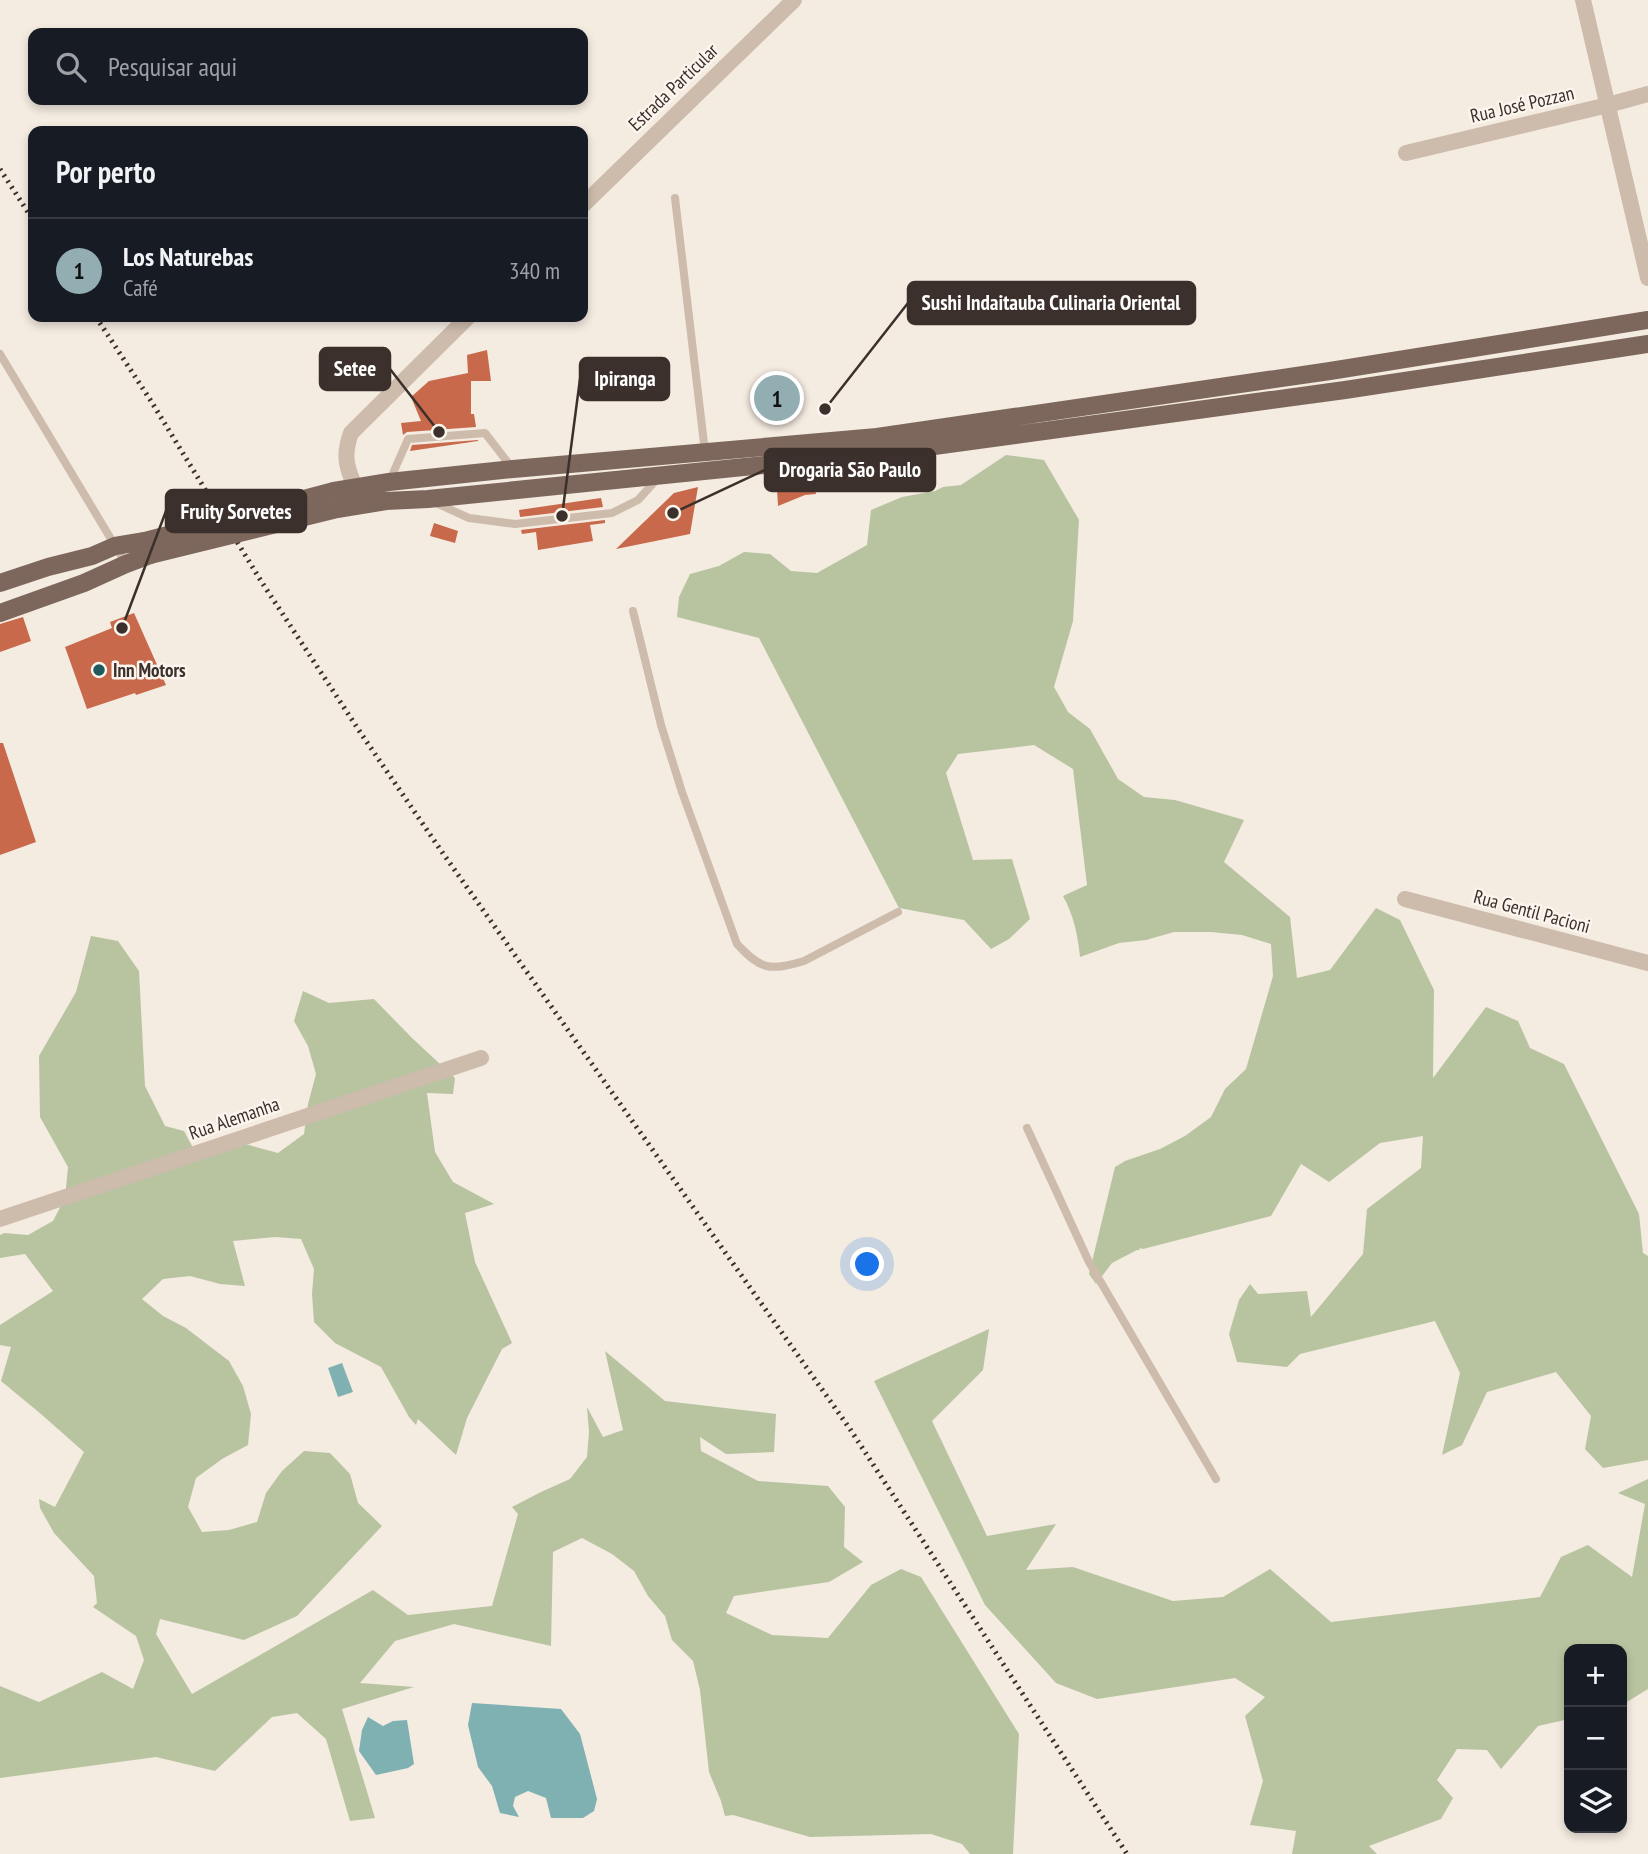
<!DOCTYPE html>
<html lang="pt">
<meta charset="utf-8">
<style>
body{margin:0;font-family:"PT Sans Narrow",sans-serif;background:#20242c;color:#f1f3f6}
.controls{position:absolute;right:21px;bottom:21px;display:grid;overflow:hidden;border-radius:14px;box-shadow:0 4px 10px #0003}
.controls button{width:63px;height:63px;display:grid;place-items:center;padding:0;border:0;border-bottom:2px solid #363941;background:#171b24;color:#f1f3f6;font:35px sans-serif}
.you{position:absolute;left:868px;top:1265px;width:24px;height:24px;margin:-18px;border:5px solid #fff;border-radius:50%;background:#1a73e8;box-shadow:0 0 0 10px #1a73e833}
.badge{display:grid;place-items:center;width:46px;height:46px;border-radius:50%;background:#92aeb2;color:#111;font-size:23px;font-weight:700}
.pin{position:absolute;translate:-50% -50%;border:4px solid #fff;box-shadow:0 2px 7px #0006}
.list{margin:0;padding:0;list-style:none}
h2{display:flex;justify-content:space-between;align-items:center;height:91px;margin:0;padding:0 28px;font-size:30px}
h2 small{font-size:23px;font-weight:400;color:#9ea1a6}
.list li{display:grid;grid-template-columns:46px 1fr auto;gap:21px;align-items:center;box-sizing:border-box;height:105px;padding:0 28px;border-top:2px solid #363941}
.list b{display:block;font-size:26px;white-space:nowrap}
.list p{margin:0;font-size:23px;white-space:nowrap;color:#9ea1a6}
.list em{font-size:23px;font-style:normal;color:#9ea1a6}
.icon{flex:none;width:38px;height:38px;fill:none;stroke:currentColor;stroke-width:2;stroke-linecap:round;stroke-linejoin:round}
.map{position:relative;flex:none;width:1648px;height:1854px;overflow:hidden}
.search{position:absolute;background:#171b24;box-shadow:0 4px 10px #0003;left:28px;top:28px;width:560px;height:77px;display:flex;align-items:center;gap:18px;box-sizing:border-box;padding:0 24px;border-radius:14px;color:#9ea1a6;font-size:26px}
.panel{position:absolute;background:#171b24;box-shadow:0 4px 10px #0003;left:28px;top:126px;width:560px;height:196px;border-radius:14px}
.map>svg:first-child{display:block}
</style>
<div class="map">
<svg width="1648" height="1854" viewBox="0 0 1648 1854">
<rect width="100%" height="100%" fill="#f4ebe1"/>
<!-- green -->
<path fill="#b8c4a0" d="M 1006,455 L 1044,460 L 1079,520 L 1073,621 L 1054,687 L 1068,712 L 1090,729 L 1118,779 L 1144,797 L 1175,800 L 1244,820 L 1224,862 L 1290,917 L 1297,978 L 1330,970 L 1376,908 L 1400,920 L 1434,990 L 1433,1078 L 1486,1007 L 1518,1021 L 1530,1048 L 1564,1064 L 1639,1214 L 1643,1253 L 1648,1256 L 1648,1460 L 1603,1468 L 1585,1449 L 1591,1416 L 1556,1372 L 1487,1392 L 1462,1445 L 1442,1455 L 1460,1373 L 1435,1321 L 1300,1354 L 1287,1367 L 1237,1362 L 1229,1334 L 1239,1300 L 1250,1284 L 1258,1294 L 1307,1291 L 1311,1317 L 1363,1254 L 1367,1209 L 1421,1168 L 1423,1136 L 1380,1143 L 1329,1182 L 1301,1164 L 1271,1216 L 1143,1249 L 1139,1248 L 1140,1250 L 1137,1250 L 1112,1263 L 1096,1284 L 1089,1274 L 1115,1167 L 1125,1161 L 1160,1149 L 1185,1136 L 1211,1117 L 1225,1089 L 1246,1069 L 1273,976 L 1271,944 L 1242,935 L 1211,932 L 1174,932 L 1146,940 L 1119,943 L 1080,957 C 1078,936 1074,916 1063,896 L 1087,885 L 1073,769 L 1034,745 L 958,754 L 946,773 L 973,860 L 1012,859 L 1030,919 L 1009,939 L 991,949 L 964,920 L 899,908 L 759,638 L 677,617 L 679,597 L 690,574 L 719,566 L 744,552 L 770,554 L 791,571 L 817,573 L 867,545 L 871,510 L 902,497 L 935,491 L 943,487 L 961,485 Z
M 91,936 L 118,941 L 139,971 L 145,1086 L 165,1126 L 184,1131 L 198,1157 L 223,1143 L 249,1145 L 278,1153 L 304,1134 L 308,1104 L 316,1074 L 308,1046 L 294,1021 L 303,991 L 329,1003 L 374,999 L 412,1038 L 455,1078 L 453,1094 L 427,1093 L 435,1152 L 453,1182 L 494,1204 L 465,1213 L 475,1262 L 512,1343 L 502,1349 L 467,1418 L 456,1455 L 418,1419 L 416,1425 L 409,1417 L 381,1367 L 335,1343 L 314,1322 L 312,1294 L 314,1269 L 301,1239 L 275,1237 L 233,1241 L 245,1286 L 220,1284 L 190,1276 L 163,1279 L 142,1299 L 163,1316 L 186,1328 L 229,1361 L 243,1386 L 251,1414 L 248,1445 L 222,1459 L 196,1478 L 188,1507 L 202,1532 L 229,1530 L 257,1522 L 266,1493 L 282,1471 L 304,1451 L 330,1453 L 350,1474 L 358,1503 L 382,1526 L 297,1616 L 244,1640 L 160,1619 L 156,1634 L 192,1694 L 373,1590 L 408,1615 L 492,1606 L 518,1514 L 512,1507 L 541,1492 L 570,1479 L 587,1457 L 589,1432 L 587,1407 L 603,1437 L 623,1430 L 605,1351 L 665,1401 L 776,1414 L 774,1452 L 726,1454 L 700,1437 L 701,1451 L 758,1481 L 828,1486 L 845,1507 L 844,1547 L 863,1562 L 829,1582 L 734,1596 L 726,1613 L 772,1635 L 828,1638 L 871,1585 L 901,1569 L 921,1577 L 1019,1734 L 1013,1854 L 970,1854 L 962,1844 L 931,1834 L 810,1837 L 733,1815 L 725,1816 L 721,1801 L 709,1772 L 700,1690 L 693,1661 L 672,1640 L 665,1616 L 648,1596 L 634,1571 L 612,1554 L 582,1538 L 553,1552 L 551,1646 L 454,1624 L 395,1641 L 360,1683 L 414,1687 L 342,1709 L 375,1818 L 350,1821 L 326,1739 L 297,1713 L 272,1717 L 215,1771 L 156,1757 L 0,1778 L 0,1686 L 39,1702 L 102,1672 L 133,1689 L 144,1660 L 136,1636 L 93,1607 L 97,1603 L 94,1576 L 54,1533 L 40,1508 L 39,1499 L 55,1507 L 84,1452 L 41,1414 L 1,1381 L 11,1347 L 0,1345 L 0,1325 L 53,1291 L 25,1254 L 0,1258 L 0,1235 L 4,1233 L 28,1235 L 53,1221 L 65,1198 L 68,1167 L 40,1117 L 39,1056 L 76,992 Z
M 989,1329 L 983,1370 L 932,1421 L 987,1536 L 1056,1524 L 1026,1570 L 1073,1567 L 1173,1601 L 1223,1597 L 1270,1569 L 1331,1622 L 1540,1597 L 1561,1557 L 1588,1545 L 1632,1577 L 1645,1504 L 1618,1493 L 1648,1479 L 1648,1689 L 1622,1705 L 1622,1649 L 1569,1649 L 1569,1719 L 1538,1726 L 1501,1769 L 1487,1750 L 1457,1749 L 1437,1780 L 1453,1798 L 1441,1819 L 1369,1846 L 1377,1854 L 1292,1854 L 1296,1831 L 1250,1825 L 1263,1781 L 1245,1716 L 1265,1697 L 1235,1678 L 1097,1699 L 1056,1683 L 985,1605 L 874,1381 Z"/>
<!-- water -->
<path fill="#7fb0b2" d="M 342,1363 L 353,1392 L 338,1397 L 328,1368 Z
M 472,1703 L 561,1709 L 580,1734 L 597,1799 L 594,1811 L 583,1818 L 551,1818 L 546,1798 L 528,1791 L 515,1797 L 513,1806 L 519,1817 L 500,1813 L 492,1786 L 478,1767 L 468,1725 Z
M 368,1717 L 383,1726 L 393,1721 L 407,1720 L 414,1764 L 408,1768 L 376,1775 L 359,1751 L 362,1730 Z"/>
<!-- building -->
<path fill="#c8694b" d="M 487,350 L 491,381 L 471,381 L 471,414 L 474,414 L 476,427 L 407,432 L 403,435 L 401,423 L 421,421 L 411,397 L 429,381 L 468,373 L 467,355 Z
M 478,440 L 478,441 L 410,451 L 412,445 Z
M 813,475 L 816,494 L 805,495 L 778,506 L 777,489 L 800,478 Z
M 698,487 L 690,534 L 616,549 L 674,493 Z
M 601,498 L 603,507 L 520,517 L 519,510 Z
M 605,520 L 605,523 L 590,525 L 593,541 L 538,550 L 536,532 L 522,534 L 521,530 Z
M 434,523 L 458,531 L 455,543 L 430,536 Z
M 134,613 L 166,685 L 136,695 L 135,693 L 87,709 L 65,647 L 112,628 L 110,622 Z
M 23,617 L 31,641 L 0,652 L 0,624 Z
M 0,743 L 3,743 L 36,842 L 0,855 Z"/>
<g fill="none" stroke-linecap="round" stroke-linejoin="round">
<!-- lane -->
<path stroke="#cdbbac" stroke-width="8" d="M 675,198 L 705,452
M 0,354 L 126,564
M 390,480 L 408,439 L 485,433 L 513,469
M 436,503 L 469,518 L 515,524 L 612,513 L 638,500 L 658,478
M 633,611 L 661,725 L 682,792 L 737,944 C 761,970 770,971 804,961 L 898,912
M 1027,1128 L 1089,1262 L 1216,1479"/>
<!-- street -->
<path stroke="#cdbbac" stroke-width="16" d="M 1583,0 L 1648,278
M 1406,153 L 1608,105 L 1648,94
M 583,205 L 794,0
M 359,497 C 349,472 341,460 351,433 L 468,317
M 1405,899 L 1648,963
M 0,1219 L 481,1058"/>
<!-- primary -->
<path stroke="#7d675c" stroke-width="18" d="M 334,491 L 389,482 L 513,469 L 877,437 L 1330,371 L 1648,320
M 337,509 L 386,501 L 428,499 L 883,453 L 1345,390 L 1648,344
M 0,583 L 48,567 L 92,556 L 115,546 L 145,541
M 0,613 L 84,583 L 126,564 L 150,555"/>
<!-- rail -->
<path stroke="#3b302b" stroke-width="5" stroke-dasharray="2 5" stroke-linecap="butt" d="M 0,169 L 33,220
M 96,317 L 151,401 L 261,581 L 362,735 L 442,852 L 850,1429 L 1127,1854"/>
<!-- primary-bridge -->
<path stroke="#7d675c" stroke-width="18" d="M 145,541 L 334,491
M 150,555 L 337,509"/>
</g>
<!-- markers -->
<circle fill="#1f5a5e" stroke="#fbf5ee" stroke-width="2.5" cx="99" cy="670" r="7"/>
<g text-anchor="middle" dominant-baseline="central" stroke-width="5" stroke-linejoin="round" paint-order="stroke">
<!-- street labels -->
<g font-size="19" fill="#3b302b" stroke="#fbf5ee">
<text transform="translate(673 87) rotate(-44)">Estrada Particular</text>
<text transform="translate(1522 104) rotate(-13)">Rua José Pozzan</text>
<text transform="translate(1532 911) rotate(15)">Rua Gentil Pacioni</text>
<text transform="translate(234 1118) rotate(-19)">Rua Alemanha</text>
</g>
<!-- poi labels -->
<g font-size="19" font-weight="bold" fill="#3b302b" stroke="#fbf5ee" text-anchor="start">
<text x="113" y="670">Inn Motors</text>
</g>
</g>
<!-- callouts -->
<path fill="none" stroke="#3b302b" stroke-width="2.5" d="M825 409L908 303M439 432L390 369M562 516L580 379M673 513L765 470M122 628L166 511"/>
<g fill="#3b302b" stroke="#fbf5ee" stroke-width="2.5">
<circle cx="825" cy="409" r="7"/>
<circle cx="439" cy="432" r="7"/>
<circle cx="562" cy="516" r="7"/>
<circle cx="673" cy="513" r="7"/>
<circle cx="122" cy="628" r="7"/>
</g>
<g fill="#3b302b" stroke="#3b302b" stroke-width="2.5">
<rect x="908" y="282" width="287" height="42" rx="7"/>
<rect x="320" y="348" width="70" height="42" rx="7"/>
<rect x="580" y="358" width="89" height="42" rx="7"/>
<rect x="765" y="449" width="170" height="42" rx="7"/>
<rect x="166" y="490" width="140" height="42" rx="7"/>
</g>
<g font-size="21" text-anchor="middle" font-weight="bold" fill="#fff">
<text x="1051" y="310">Sushi Indaitauba Culinaria Oriental</text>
<text x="355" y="376">Setee</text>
<text x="625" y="386">Ipiranga</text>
<text x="850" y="477">Drogaria São Paulo</text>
<text x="236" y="519">Fruity Sorvetes</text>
</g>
</svg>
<div class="controls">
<button>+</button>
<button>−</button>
<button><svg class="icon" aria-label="layers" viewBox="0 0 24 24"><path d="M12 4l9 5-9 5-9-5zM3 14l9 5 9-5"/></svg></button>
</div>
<div class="you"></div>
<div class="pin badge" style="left:777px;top:398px">1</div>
<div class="search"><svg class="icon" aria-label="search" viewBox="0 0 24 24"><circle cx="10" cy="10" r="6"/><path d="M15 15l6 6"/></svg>Pesquisar aqui</div>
<section class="panel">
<h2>Por perto<small></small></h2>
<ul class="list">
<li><span class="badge">1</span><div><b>Los Naturebas</b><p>Café</p></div><em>340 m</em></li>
</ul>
</section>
</div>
